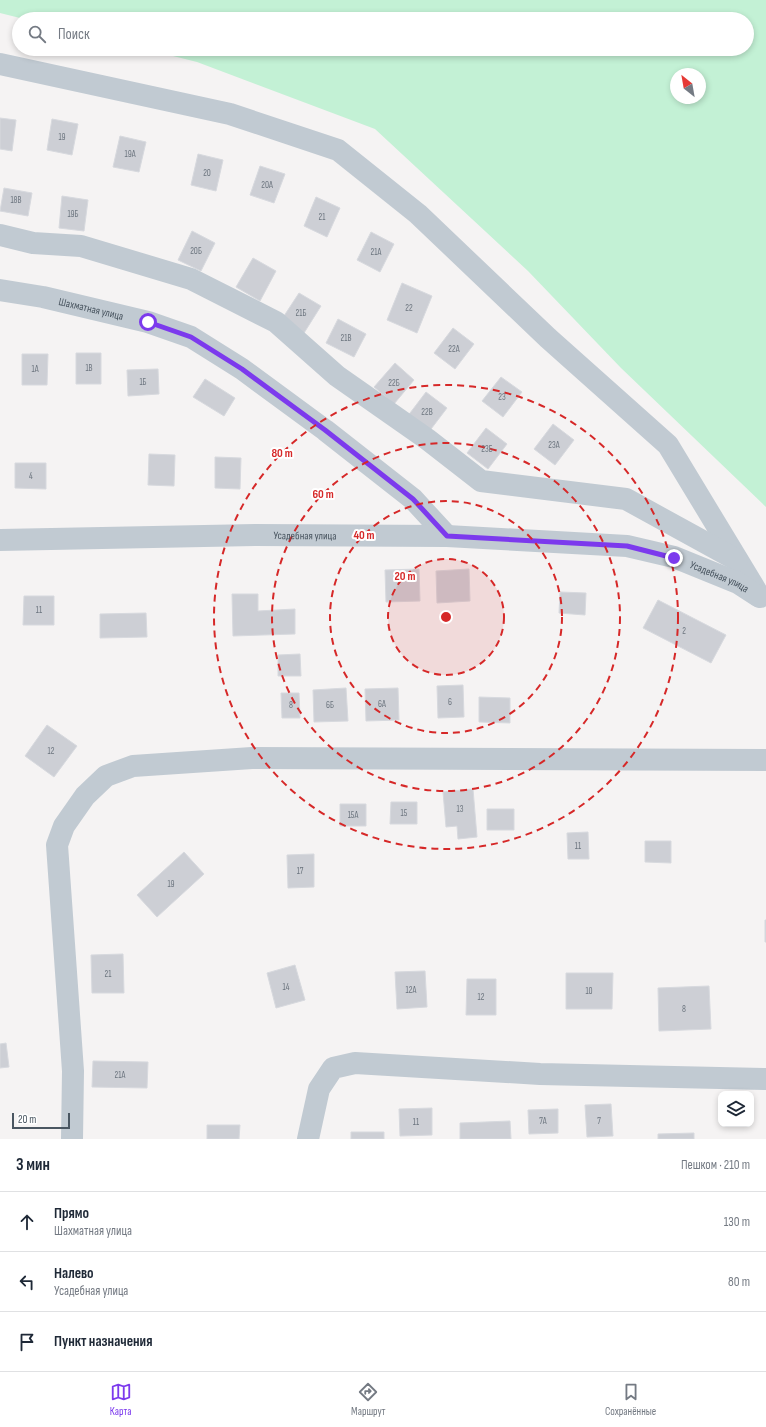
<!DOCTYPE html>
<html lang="ru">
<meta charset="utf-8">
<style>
body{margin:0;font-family:"Sofia Sans Condensed",sans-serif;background:#f6f6f7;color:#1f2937}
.controls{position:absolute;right:12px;bottom:12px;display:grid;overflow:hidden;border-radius:8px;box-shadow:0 2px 6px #0003}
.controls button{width:36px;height:36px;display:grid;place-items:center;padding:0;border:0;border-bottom:1px solid #e0e1e3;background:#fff;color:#1f2937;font:20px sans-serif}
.compass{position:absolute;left:670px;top:68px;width:36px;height:36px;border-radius:50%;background:#fff;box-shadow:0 2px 6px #0003;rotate:329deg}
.scale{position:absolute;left:12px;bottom:10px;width:58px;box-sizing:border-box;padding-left:4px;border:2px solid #4a5661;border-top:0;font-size:11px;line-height:14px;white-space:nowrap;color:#4a5661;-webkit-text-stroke:3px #fff;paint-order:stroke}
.stop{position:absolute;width:12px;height:12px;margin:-9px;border:3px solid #7c3aed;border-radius:50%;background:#fff}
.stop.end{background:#7c3aed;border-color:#fff;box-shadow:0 1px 4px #0008}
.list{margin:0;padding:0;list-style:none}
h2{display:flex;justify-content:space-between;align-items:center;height:52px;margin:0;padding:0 16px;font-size:17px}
h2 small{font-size:13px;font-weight:400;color:#747a83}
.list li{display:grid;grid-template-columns:26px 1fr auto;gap:12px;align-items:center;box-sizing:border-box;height:60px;padding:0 16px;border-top:1px solid #e0e1e3}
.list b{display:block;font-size:15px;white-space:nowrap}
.list p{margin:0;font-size:13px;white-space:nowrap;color:#747a83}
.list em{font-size:13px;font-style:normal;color:#747a83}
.icon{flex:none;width:22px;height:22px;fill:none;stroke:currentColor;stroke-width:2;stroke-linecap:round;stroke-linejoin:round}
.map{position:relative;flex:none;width:766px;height:1139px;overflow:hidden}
.search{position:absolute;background:#fff;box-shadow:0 2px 6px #0003;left:12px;right:12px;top:12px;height:44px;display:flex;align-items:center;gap:10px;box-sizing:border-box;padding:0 14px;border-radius:22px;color:#747a83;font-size:15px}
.sheet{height:232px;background:#fff}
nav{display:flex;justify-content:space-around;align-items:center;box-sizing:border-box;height:56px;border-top:1px solid #e0e1e3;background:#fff;font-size:11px;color:#747a83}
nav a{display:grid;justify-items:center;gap:2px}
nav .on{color:#7c3aed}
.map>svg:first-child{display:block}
</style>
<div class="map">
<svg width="766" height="1139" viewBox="0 0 766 1139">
<rect width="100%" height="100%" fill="#f5f3f3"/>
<!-- green -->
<path fill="#c3f1d5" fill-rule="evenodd" d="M 0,0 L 766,0 L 766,507 L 621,368 L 528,271 L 375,129 L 197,62 L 145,49 L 747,49 L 747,19 L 24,19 L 0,13 ZM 676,74 L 700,74 L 700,98 L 676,98 Z"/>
<!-- building -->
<path fill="#cdcfd5" stroke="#d7d9de" d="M 0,118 L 16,120 L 12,151 L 0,149 Z
M 52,119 L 78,124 L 72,155 L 47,150 Z
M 120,136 L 146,142 L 139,172 L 113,167 Z
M 198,154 L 223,160 L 216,191 L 191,185 Z
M 260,166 L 285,174 L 274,203 L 250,195 Z
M 4,188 L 32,193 L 28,216 L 0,211 Z
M 62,196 L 88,200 L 84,231 L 59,228 Z
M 316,197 L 340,208 L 327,237 L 304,226 Z
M 192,231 L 215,243 L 201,271 L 178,260 Z
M 371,232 L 394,244 L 380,272 L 357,260 Z
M 253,258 L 276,271 L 260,301 L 236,287 Z
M 402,283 L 432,296 L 417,333 L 387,320 Z
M 299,293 L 321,306 L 304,333 L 282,319 Z
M 338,319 L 366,334 L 354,357 L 326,343 Z
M 453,328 L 474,344 L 455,369 L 434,353 Z
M 76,353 L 101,353 L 101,384 L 76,384 Z
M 22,354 L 48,354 L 47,385 L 22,385 Z
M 395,363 L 414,380 L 394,404 L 374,387 Z
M 158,369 L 159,394 L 128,396 L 127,370 Z
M 501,377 L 522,392 L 503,417 L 482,401 Z
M 205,379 L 235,398 L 224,416 L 193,397 Z
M 426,392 L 447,408 L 428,433 L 407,417 Z
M 553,424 L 574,440 L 555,465 L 534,449 Z
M 486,428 L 507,444 L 488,469 L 467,453 Z
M 149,454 L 175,455 L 174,486 L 148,485 Z
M 215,457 L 241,458 L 240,489 L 215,488 Z
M 15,463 L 46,463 L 46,489 L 15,488 Z
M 419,569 L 420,601 L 386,602 L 385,570 Z
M 469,569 L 470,601 L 437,603 L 436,571 Z
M 560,592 L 586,593 L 585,615 L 559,613 Z
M 232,594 L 258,594 L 258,611 L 295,609 L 295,634 L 233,636 Z
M 24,596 L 54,596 L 54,625 L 23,625 Z
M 658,600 L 726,635 L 711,663 L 643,628 Z
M 146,613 L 147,637 L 100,638 L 100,614 Z
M 300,654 L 301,676 L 278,676 L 278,655 Z
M 463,685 L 464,717 L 438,718 L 437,686 Z
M 346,688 L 348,721 L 314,722 L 313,690 Z
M 398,688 L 399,720 L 366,721 L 365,689 Z
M 281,693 L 299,693 L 300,718 L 282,718 Z
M 479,697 L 510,698 L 510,723 L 479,722 Z
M 47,725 L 77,746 L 54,777 L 25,756 Z
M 473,789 L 477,837 L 458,839 L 457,826 L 446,827 L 443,792 Z
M 391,802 L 417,802 L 417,824 L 390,824 Z
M 340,804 L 366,804 L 366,826 L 340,826 Z
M 487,809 L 514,809 L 514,830 L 487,830 Z
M 588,832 L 589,859 L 568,859 L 567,833 Z
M 645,841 L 671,841 L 671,863 L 645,862 Z
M 184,852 L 204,874 L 157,917 L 137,895 Z
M 314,854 L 314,887 L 288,888 L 287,855 Z
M 765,920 L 766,920 L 766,942 L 765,942 Z
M 123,954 L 124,993 L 92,993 L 91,955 Z
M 295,965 L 305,1000 L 276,1008 L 267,973 Z
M 425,971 L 427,1007 L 397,1009 L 395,972 Z
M 566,973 L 613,973 L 612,1009 L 566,1009 Z
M 467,979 L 496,979 L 496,1015 L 466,1015 Z
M 709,986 L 711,1029 L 659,1031 L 658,988 Z
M 6,1043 L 9,1067 L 0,1068 L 0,1044 Z
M 93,1061 L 148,1062 L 147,1088 L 92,1087 Z
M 611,1104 L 613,1136 L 587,1137 L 585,1105 Z
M 432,1108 L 432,1135 L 400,1136 L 399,1109 Z
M 558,1109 L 558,1133 L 529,1134 L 528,1110 Z
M 510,1121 L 511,1139 L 460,1139 L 460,1123 Z
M 207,1125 L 240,1125 L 239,1139 L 207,1139 Z
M 351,1132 L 384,1132 L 384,1139 L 351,1139 Z
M 694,1133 L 694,1139 L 658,1139 L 658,1134 Z"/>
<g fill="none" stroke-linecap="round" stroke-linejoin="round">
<!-- minor -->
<g stroke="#c1cad2" stroke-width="22">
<path d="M 0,64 L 230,114 L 338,150 L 418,214 L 548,338 L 668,445 L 760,597"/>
<path d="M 0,235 L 33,243 L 81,246 L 191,279 L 276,322 L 337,376 L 427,439 L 481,481 L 626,499 L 737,560"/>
<path id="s1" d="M 0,290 L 43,297 L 148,322 L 191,337 L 242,369 L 325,430 L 413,499 L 447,536"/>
<path id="s2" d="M 0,540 L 255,535 L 447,536 L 627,546 L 674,557 L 738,583 L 758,596"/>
<path d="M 72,1139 L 73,1071 L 57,845 L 64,826 L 85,796 L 106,776 L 133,766 L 252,758 L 766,760"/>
<path d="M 308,1139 L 319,1089 L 333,1068 L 355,1063 L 540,1074 L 766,1079"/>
</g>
</g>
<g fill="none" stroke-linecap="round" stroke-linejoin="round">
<!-- route -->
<path stroke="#7c3aed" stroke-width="5" d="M 148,322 L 191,337 L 242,369 L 325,430 L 413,499 L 447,536 L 627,546 L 674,558"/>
</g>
<!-- distance rings -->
<circle cx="446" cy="617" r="58" fill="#d62828" fill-opacity=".12"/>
<g fill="none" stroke="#d62828" stroke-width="2" stroke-dasharray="7 5">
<circle cx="446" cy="617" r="58"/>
<circle cx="446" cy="617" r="116"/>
<circle cx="446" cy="617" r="174"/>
<circle cx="446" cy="617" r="232"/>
</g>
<g text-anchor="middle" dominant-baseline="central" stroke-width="4" stroke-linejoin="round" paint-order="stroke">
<!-- number labels -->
<g font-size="9" fill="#6b747e">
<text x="62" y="137">19</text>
<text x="130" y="154">19А</text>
<text x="207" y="173">20</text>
<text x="267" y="185">20А</text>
<text x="16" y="200">18В</text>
<text x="73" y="214">19Б</text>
<text x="322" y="217">21</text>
<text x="196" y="251">20Б</text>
<text x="376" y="252">21А</text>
<text x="409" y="308">22</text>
<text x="301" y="313">21Б</text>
<text x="346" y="338">21В</text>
<text x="454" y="349">22А</text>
<text x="89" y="368">1В</text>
<text x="35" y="369">1А</text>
<text x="143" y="382">1Б</text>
<text x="394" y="383">22Б</text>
<text x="502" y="397">23</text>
<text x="427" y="412">22В</text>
<text x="554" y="445">23А</text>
<text x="487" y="449">23Б</text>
<text x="31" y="476">4</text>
<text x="39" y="610">11</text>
<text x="684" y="631">2</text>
<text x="450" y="702">6</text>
<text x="382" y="704">6А</text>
<text x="291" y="705">8</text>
<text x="330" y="705">6Б</text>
<text x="51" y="751">12</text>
<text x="460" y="809">13</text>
<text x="404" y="813">15</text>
<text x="353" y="815">15А</text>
<text x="578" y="846">11</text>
<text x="300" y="871">17</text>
<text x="171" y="884">19</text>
<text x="108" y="974">21</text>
<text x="286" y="987">14</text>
<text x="411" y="990">12А</text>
<text x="589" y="991">10</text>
<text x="481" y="997">12</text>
<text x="684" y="1009">8</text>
<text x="120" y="1075">21А</text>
<text x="543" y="1121">7А</text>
<text x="599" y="1121">7</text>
<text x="416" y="1122">11</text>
</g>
<!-- street labels -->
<g font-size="11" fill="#4a5661" stroke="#fff">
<text stroke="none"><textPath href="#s1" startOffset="93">Шахматная улица</textPath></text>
<text stroke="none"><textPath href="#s2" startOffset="305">Усадебная улица</textPath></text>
<text stroke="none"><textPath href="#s2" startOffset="725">Усадебная улица</textPath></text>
</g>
</g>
<circle cx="446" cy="617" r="6" fill="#d62828" stroke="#fff" stroke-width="2"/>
<g font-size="12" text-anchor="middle" font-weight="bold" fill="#d62828" stroke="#fff" stroke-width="4" stroke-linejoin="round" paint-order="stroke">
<text x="282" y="457">80 m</text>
<text x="323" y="498">60 m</text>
<text x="364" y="539">40 m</text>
<text x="405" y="580">20 m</text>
</g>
</svg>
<div class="controls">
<button><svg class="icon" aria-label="layers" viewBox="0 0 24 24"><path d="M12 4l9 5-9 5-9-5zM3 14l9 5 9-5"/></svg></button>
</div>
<svg class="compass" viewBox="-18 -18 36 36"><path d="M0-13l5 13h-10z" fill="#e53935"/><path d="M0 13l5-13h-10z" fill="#747a83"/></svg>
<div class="scale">20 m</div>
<div class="stop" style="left:148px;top:322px"></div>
<div class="stop end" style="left:674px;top:558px"></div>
<div class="search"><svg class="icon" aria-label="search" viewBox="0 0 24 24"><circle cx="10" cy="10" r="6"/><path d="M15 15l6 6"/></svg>Поиск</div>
</div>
<section class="sheet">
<h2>3 мин<small>Пешком · 210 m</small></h2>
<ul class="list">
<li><svg class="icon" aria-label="ahead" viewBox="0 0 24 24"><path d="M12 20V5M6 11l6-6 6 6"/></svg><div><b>Прямо</b><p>Шахматная улица</p></div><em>130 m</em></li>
<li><svg class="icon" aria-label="left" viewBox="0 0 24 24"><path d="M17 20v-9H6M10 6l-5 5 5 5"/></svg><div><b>Налево</b><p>Усадебная улица</p></div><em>80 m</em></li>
<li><svg class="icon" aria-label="arrive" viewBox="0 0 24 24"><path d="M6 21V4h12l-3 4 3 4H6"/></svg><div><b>Пункт назначения</b></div></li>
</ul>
</section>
<nav>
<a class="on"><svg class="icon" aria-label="map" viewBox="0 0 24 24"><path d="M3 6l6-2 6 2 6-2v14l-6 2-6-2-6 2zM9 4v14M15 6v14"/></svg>Карта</a>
<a><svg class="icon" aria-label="directions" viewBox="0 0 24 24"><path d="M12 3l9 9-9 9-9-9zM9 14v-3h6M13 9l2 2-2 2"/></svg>Маршрут</a>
<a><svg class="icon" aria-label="saved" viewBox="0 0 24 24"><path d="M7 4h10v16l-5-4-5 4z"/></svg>Сохранённые</a>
</nav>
